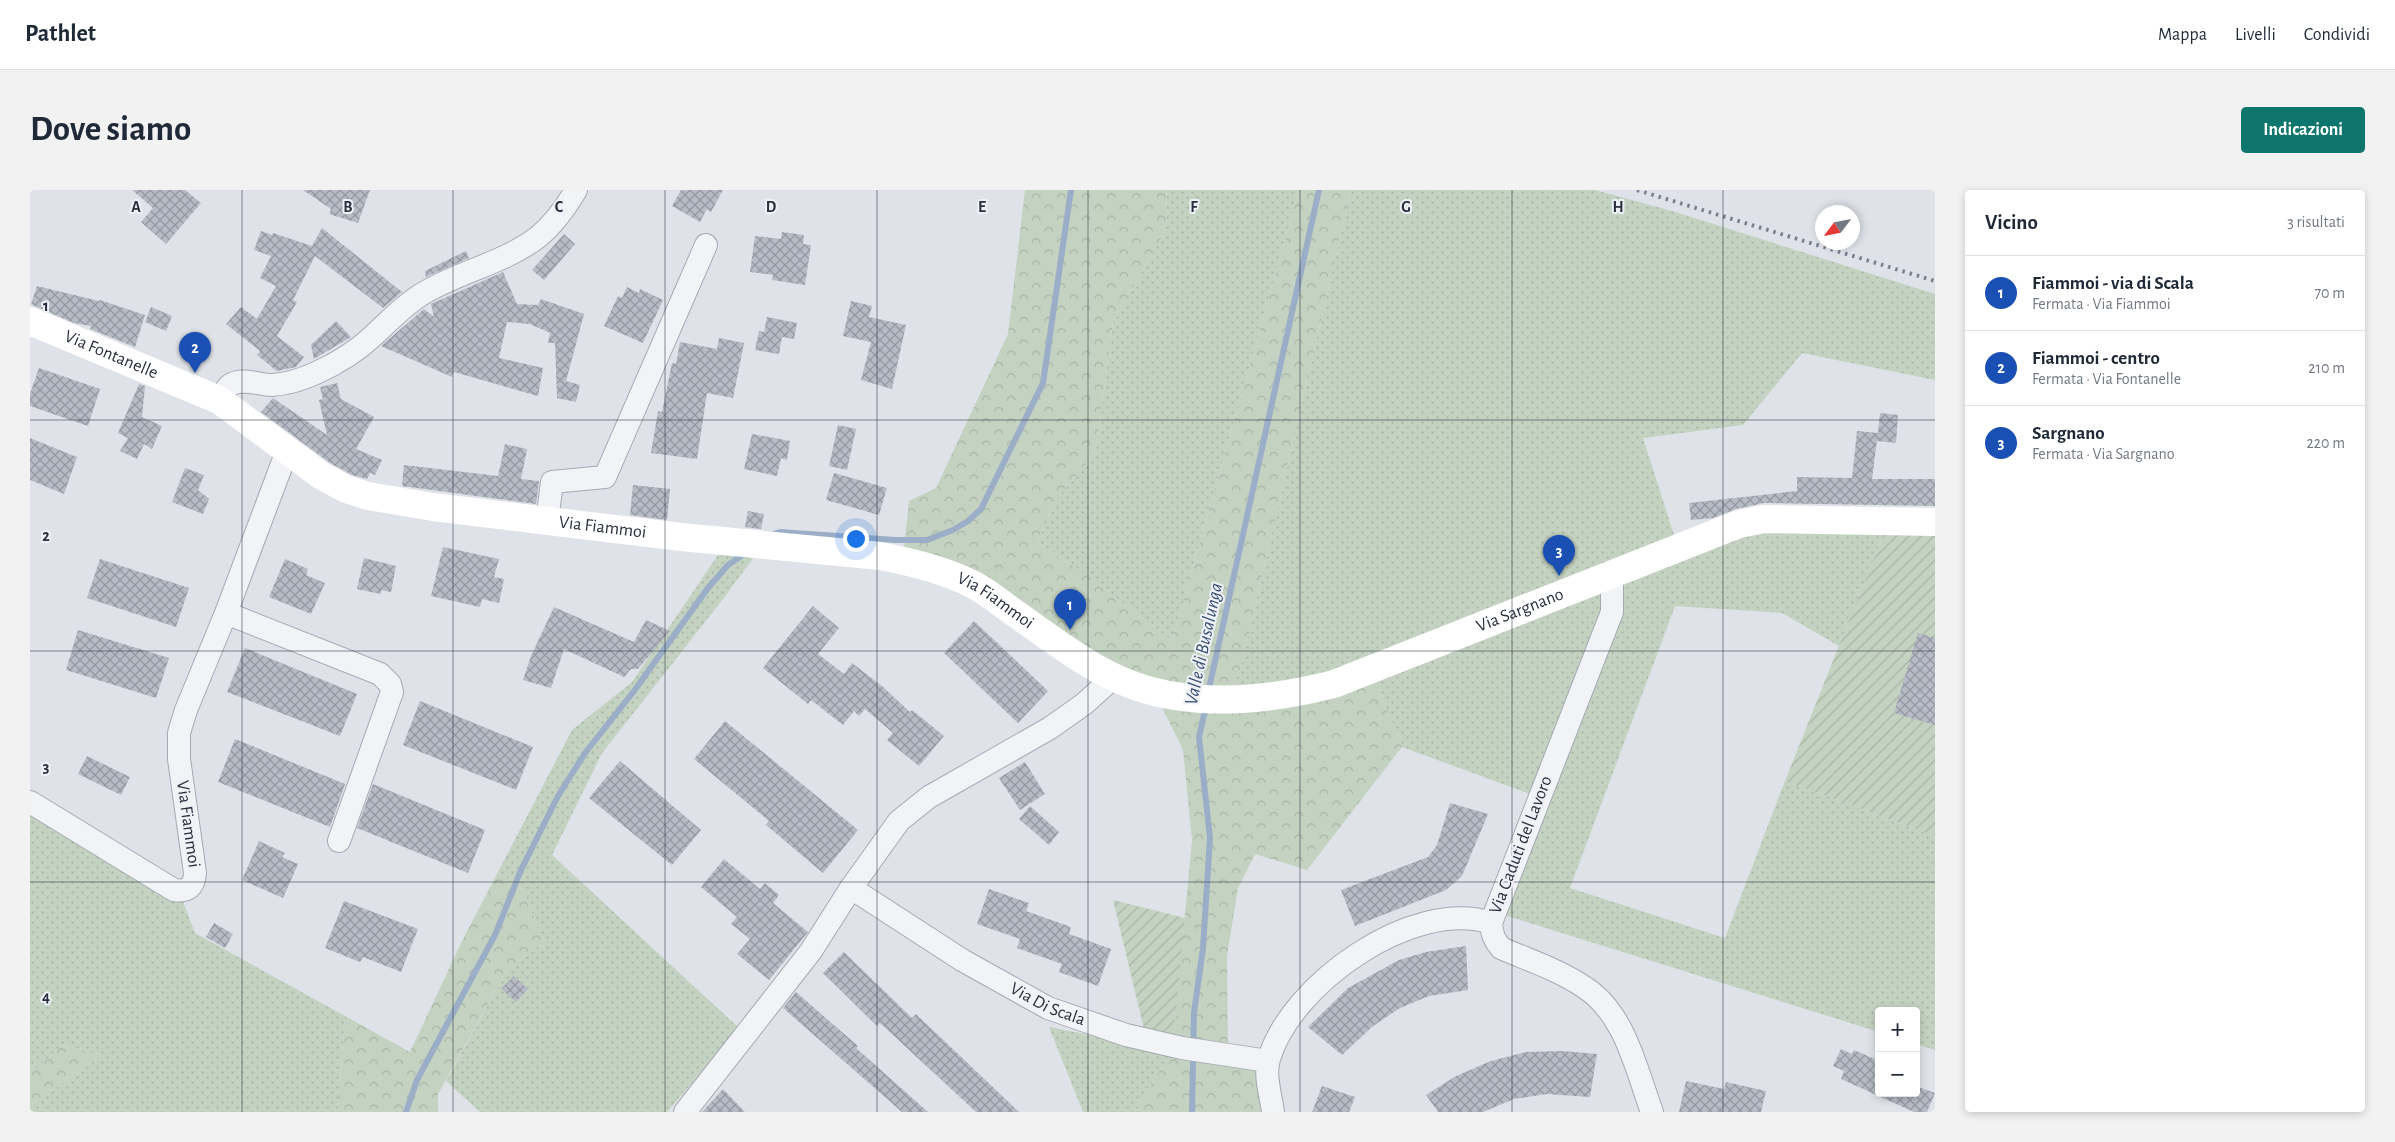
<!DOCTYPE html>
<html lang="it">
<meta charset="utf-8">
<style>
body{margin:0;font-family:"Alegreya Sans",sans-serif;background:#f2f2f3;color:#1f2937}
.controls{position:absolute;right:15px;bottom:15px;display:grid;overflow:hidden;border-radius:5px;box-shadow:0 2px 8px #0003}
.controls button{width:45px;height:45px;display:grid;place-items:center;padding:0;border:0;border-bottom:1px solid #e0e1e3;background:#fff;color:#1f2937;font:25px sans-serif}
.compass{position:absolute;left:1785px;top:15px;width:45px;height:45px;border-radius:50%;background:#fff;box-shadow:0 2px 8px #0003;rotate:238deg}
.you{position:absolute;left:825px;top:348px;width:18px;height:18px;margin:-12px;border:4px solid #fff;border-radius:50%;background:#1a73e8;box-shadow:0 0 0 8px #1a73e833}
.badge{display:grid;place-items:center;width:32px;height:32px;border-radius:50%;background:#0f766e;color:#fff;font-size:16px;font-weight:700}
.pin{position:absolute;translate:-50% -41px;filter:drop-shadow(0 1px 2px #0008)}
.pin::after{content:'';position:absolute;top:26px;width:18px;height:15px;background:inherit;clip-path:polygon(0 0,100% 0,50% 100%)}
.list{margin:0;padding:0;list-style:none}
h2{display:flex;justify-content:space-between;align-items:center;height:65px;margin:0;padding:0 20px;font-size:21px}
h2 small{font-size:16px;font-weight:400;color:#747a83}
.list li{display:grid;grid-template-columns:32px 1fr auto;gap:15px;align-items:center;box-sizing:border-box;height:75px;padding:0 20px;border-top:1px solid #e0e1e3}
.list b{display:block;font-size:19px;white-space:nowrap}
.list p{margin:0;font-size:16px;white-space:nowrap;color:#747a83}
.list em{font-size:16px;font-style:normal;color:#747a83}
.map{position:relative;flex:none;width:1905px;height:922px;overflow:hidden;border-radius:5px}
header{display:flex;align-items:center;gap:30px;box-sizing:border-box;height:70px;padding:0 25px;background:#fff;border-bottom:1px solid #e0e1e3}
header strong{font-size:24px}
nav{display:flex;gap:28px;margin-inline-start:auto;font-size:18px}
.intro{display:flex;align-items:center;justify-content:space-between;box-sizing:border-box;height:120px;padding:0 30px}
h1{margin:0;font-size:35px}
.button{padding:12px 22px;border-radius:5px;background:#0f766e;color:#fff;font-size:18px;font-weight:700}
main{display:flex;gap:30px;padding:0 30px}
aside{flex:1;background:#fff;border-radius:5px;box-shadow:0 2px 8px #0003}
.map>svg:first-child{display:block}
</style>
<header>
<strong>Pathlet</strong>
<nav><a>Mappa</a><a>Livelli</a><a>Condividi</a></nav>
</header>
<div class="intro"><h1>Dove siamo</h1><a class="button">Indicazioni</a></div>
<main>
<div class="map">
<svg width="1905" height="922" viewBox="0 0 1905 922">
<defs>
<pattern id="grass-dots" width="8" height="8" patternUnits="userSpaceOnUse" patternTransform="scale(1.25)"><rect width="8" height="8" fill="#c4d2c1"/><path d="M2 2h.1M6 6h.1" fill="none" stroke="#a8b5a7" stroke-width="1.8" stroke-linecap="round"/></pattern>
<pattern id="forest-crowns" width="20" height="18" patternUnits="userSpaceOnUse" patternTransform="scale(1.25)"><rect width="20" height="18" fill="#c4d2c1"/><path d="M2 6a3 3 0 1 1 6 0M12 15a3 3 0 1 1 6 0" fill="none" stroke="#a8b5a7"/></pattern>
<pattern id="garden-furrows" width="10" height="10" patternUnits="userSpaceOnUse" patternTransform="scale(1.25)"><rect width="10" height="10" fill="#c4d2c1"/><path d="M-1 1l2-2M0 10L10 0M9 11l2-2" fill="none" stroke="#a8b5a7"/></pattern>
<pattern id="building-cross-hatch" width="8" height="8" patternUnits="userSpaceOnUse" patternTransform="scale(1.25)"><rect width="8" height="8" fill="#b7bbc5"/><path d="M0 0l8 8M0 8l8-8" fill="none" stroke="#9598a1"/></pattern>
</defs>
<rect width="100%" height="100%" fill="#dfe2e8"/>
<!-- grass -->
<path fill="url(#grass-dots)" d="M 1137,0 L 1269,0 L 1142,451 L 1062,389 L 1007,352 L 1028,307 L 1066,261 L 1083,131 L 1136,39 Z
M 1321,0 L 1565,0 L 1642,21 L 1905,104 L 1905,190 L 1772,163 L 1713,235 L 1613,248 L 1651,367 L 1726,342 L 1856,338 L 1809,456 L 1752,423 L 1645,416 L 1540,698 L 1695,748 L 1755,591 L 1905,646 L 1905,860 L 1886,854 L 1886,821 L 1849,821 L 1849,842 L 1474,725 L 1514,609 L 1372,557 L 1346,492 L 1193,521 L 1211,478 Z
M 692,359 L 730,359 L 693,409 L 572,563 L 522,665 L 709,838 L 637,922 L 450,922 L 416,891 L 477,780 L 514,752 L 492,698 L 468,682 L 542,540 L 602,492 Z
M 0,620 L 152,709 L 165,743 L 315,826 L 308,922 L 0,922 L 0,916 L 72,865 L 32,855 L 0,885 Z
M 1019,837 L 1142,861 L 1109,913 L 1108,922 L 1053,922 Z"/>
<!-- forest -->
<path fill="url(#forest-crowns)" d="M 995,0 L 1137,0 L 1136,39 L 1083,131 L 1066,261 L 1028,307 L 1007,352 L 1062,389 L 1142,451 L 1269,0 L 1321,0 L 1211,478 L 1193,521 L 1346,492 L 1372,557 L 1277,680 L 1225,664 L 1208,698 L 1197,766 L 1198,868 L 1231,875 L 1237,922 L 1108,922 L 1109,913 L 1142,861 L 1162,650 L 1153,560 L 1130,513 L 874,359 L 879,311 L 906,298 L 978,144 Z
M 468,682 L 492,698 L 514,752 L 477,780 L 408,904 L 408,922 L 308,922 L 315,826 L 380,862 L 433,749 Z
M 32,855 L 72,865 L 0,916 L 0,885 Z"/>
<!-- garden -->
<path fill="url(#garden-furrows)" d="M 1905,333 L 1905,646 L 1755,591 L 1856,338 Z
M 1083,710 L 1155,728 L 1142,861 L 1118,856 Z"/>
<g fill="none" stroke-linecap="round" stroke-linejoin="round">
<!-- stream -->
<path stroke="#9baec7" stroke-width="6" d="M 741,345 L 750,342 L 865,350 L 897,350 L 923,340 L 938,331 L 951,319 L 1013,193 L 1041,0
M 1178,503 L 1289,0
M 376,922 L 387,890 L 465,745 L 491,680 L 528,606 L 555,563 L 604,501 L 678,398 L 698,375 L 717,362
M 1162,922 L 1164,823 L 1173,758 L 1180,648 L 1169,547 L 1176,516"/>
</g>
<!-- building -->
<path fill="url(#building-cross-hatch)" d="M 102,0 L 155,0 L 171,13 L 136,54 L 111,32 L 123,18 Z
M 273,0 L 340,0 L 328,33 L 299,24 L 301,19 Z
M 651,0 L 693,0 L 681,22 L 677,19 L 670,32 L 642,16 Z
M 292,38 L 372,102 L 353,118 L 285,66 L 263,110 L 267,112 L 247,146 L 274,167 L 266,177 L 247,181 L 227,165 L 230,161 L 196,134 L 211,117 L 227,129 L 246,96 L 230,88 L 241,66 L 224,60 L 231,41 L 242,45 L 243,43 L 282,56 Z
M 752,42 L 774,45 L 773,54 L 781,55 L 775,95 L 742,90 L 743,85 L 720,82 L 725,46 L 751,49 Z
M 534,44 L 545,54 L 514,90 L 502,80 Z
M 436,61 L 439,68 L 396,87 L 395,81 Z
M 473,82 L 487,114 L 508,115 L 511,109 L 554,124 L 536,191 L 550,195 L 546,212 L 527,208 L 525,153 L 518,153 L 520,143 L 500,134 L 477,132 L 469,168 L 513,178 L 508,206 L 424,182 L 422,187 L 351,156 L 394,119 L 404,127 L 401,114 Z
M 7,96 L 69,111 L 70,110 L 115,125 L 105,157 L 60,139 L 61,136 L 44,133 L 5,116 L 1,114 Z
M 597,97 L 609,103 L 610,99 L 633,110 L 613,153 L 574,136 L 588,106 L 592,108 Z
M 821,111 L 842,116 L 839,127 L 876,135 L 862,199 L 831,190 L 841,152 L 813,146 Z
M 121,117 L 142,126 L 136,141 L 115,132 Z
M 737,127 L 767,133 L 764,149 L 752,147 L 749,164 L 725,160 L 729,141 L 734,142 Z
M 306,131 L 321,147 L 284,169 L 281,155 Z
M 689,148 L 714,153 L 703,208 L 677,203 L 667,269 L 621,263 L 628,221 L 632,222 L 642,173 L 646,174 L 650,152 L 687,159 Z
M 9,178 L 70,199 L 58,236 L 0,216 L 0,204 Z
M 307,193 L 311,209 L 344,227 L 326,259 L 352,270 L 345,285 L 340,283 L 337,289 L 322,285 L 300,273 L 231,222 L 243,208 L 297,245 L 289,210 L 293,209 L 290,197 Z
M 109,194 L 115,196 L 112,227 L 132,236 L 122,259 L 114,254 L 107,269 L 90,261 L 98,248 L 88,243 Z
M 1850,223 L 1868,225 L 1866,253 L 1847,251 Z
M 808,235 L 826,239 L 817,280 L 799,276 Z
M 1827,241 L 1848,243 L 1842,289 L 1905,289 L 1905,316 L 1734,313 L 1706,319 L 1683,328 L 1661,330 L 1659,313 L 1767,301 L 1767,287 L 1822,288 Z
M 722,244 L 760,251 L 757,270 L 751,268 L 747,286 L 714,279 Z
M 0,248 L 47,267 L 34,304 L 0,290 Z
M 475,254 L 497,259 L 491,289 L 509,291 L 506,314 L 372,296 L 374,275 L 468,286 Z
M 155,278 L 174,285 L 168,300 L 179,309 L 173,324 L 142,312 Z
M 804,283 L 857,298 L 849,325 L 796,310 Z
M 603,295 L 640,299 L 637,330 L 600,325 Z
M 718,321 L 734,324 L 731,339 L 715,337 Z
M 413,357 L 469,369 L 464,387 L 474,389 L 469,413 L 452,409 L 450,417 L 401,406 Z
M 334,368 L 366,376 L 361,402 L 351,400 L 351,404 L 327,399 Z
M 70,369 L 159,398 L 146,437 L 57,408 Z
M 255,369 L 278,379 L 276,385 L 295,393 L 281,424 L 239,407 Z
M 783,416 L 809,438 L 788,464 L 814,484 L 822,473 L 853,497 L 880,522 L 882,520 L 914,546 L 889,576 L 857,550 L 863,543 L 835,519 L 829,526 L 824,521 L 813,535 L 781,510 L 778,514 L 733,478 Z
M 524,417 L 604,452 L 616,430 L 640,441 L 608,479 L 601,479 L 594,487 L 534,459 L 521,498 L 493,490 L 501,466 Z
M 944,431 L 1018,501 L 988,533 L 914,463 Z
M 48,440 L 139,468 L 126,508 L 36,480 Z
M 1888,443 L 1905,448 L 1905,535 L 1864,523 Z
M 215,458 L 327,504 L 310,546 L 197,502 Z
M 390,511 L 503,557 L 486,600 L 373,555 Z
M 695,531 L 828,640 L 793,683 L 736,635 L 739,631 L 664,569 Z
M 205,549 L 315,594 L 300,637 L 188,592 Z
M 57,566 L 100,587 L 91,605 L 48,584 Z
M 590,571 L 671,640 L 642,675 L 559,608 Z
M 995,572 L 1015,604 L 990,620 L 969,588 Z
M 343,594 L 455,640 L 438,683 L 327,638 Z
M 1420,613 L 1458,624 L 1432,686 L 1416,700 L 1325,736 L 1311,700 L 1398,667 L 1407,655 Z
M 1000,616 L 1029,642 L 1019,655 L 989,629 Z
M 229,651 L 255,663 L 252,667 L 268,674 L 253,708 L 212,690 Z
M 694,669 L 730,699 L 735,693 L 749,705 L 743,713 L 778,742 L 739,790 L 707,764 L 720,749 L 701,734 L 707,727 L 671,697 Z
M 959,699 L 999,713 L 996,721 L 1041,737 L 1039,744 L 1081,759 L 1068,796 L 1029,782 L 1032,774 L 987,758 L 990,749 L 947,734 Z
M 314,711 L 388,739 L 371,782 L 333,767 L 330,772 L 295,758 Z
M 184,733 L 203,744 L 195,758 L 176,747 Z
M 1436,756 L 1438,800 L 1399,806 L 1370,818 L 1343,836 L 1312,865 L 1278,837 L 1318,798 L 1369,770 L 1396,762 Z
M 814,762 L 882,828 L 886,824 L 989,922 L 946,922 L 850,833 L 847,836 L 793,783 Z
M 484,786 L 498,799 L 486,812 L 471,799 Z
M 766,802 L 828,856 L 826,858 L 898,922 L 872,922 L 753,818 Z
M 1811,859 L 1822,864 L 1824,860 L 1849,871 L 1849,903 L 1886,903 L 1886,896 L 1905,903 L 1897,922 L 1884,922 L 1811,889 L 1814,881 L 1803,876 Z
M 1532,861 L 1567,864 L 1560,907 L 1517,904 L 1484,909 L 1453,922 L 1408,922 L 1396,905 L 1426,886 L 1461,871 L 1496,862 Z
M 1656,891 L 1694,899 L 1696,892 L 1736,901 L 1731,922 L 1649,922 Z
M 1292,896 L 1325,907 L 1319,922 L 1282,922 Z
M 693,899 L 715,922 L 672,922 Z"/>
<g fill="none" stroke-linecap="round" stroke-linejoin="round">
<!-- street casing -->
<g stroke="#a5a9b2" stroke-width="24">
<g id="street">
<path d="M 189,210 C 192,206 196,198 200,195 C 212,187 229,195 242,195 C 257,194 271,190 286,183 C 306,174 327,161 343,146 C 358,132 371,118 389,106 C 426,82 473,74 508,47 C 524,34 536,17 546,0"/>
<path d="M 517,331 L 522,292 L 575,287 L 676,55"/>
<path d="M 1575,387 L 1582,395 L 1582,422 L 1461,733 C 1462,744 1464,750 1471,758 C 1498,770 1529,780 1554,797 C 1595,823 1606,879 1622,922"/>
<path d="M 196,423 L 350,484 L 360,494 L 362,502 L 309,651"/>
<path d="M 0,612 L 144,700 C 158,702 164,697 165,683 L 149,569 L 149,543 L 156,520 L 196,423 L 257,261"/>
<path id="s1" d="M 821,698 L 932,770 L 1018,818 L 1096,845 L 1152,858 L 1238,871"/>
<path d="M 655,922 L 781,761 L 821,698 L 869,631 L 899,607 L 1020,538 L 1054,514 L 1075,495 L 1079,484"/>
<path d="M 1243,922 C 1241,906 1234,885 1239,869 C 1260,795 1383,707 1461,733"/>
</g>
</g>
<!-- street -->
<use href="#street" stroke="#f2f3f6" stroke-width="22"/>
<!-- secondary -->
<path stroke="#fff" stroke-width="28" id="s2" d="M 0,131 L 189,210 L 292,286 L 316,299 L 338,306 L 403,317 L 651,347 L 850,366 C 882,372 915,380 944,395 C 956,401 968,411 979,419 C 1018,446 1060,480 1105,496 C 1168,518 1241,510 1304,494 L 1709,334 L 1734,329 L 1905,332"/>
<!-- rail -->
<path stroke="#798191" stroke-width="4" stroke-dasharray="2.5 5" stroke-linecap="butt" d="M 1607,0 L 1905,91"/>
</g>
<!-- grid -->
<path fill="none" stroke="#29303f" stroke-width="1" stroke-opacity="0.55" d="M 212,0 L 212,922M 423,0 L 423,922M 635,0 L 635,922M 847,0 L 847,922M 1058,0 L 1058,922M 1270,0 L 1270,922M 1482,0 L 1482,922M 1693,0 L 1693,922M 0,230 L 1905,230M 0,461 L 1905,461M 0,692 L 1905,692"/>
<g text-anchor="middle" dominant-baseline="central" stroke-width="4" stroke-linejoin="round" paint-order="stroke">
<!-- street labels -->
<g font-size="18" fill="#29303f" stroke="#eff1f6">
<text stroke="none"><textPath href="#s2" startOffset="88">Via Fontanelle</textPath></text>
<text stroke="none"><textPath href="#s2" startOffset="620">Via Fiammoi</textPath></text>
<text stroke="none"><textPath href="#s2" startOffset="1024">Via Fiammoi</textPath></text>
<text stroke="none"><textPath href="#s2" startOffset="1590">Via Sargnano</textPath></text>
<text transform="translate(158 634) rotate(82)">Via Fiammoi</text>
<text transform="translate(1491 655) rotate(-69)">Via Caduti del Lavoro</text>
<text stroke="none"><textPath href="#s1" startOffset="229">Via Di Scala</textPath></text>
</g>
<!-- water labels -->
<g font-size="19" font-style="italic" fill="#344c71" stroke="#eff1f6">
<text transform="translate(1174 454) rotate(-78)">Valle di Busalunga</text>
</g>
</g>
<g font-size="16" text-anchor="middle" font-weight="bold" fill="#29303f" stroke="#eff1f6" stroke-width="4" stroke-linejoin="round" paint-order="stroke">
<text x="106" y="22">A</text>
<text x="318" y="22">B</text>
<text x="529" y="22">C</text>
<text x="741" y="22">D</text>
<text x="952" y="22">E</text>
<text x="1164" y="22">F</text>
<text x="1376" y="22">G</text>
<text x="1588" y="22">H</text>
<text x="16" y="121">1</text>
<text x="16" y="351">2</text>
<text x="16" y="582">3</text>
<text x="16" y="812">4</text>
</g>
</svg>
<div class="controls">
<button>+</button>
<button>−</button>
</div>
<svg class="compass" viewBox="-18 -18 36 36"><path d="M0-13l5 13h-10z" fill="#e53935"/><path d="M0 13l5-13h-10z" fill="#747a83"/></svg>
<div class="you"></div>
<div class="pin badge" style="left:1040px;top:440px;background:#1a4fb4">1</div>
<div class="pin badge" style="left:165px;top:183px;background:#1a4fb4">2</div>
<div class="pin badge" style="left:1529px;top:386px;background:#1a4fb4">3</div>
</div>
<aside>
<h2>Vicino<small>3 risultati</small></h2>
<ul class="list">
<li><span class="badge" style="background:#1a4fb4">1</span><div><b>Fiammoi - via di Scala</b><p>Fermata · Via Fiammoi</p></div><em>70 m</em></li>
<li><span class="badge" style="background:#1a4fb4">2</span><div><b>Fiammoi - centro</b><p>Fermata · Via Fontanelle</p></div><em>210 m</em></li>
<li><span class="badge" style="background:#1a4fb4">3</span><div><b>Sargnano</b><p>Fermata · Via Sargnano</p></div><em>220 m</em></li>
</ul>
</aside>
</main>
